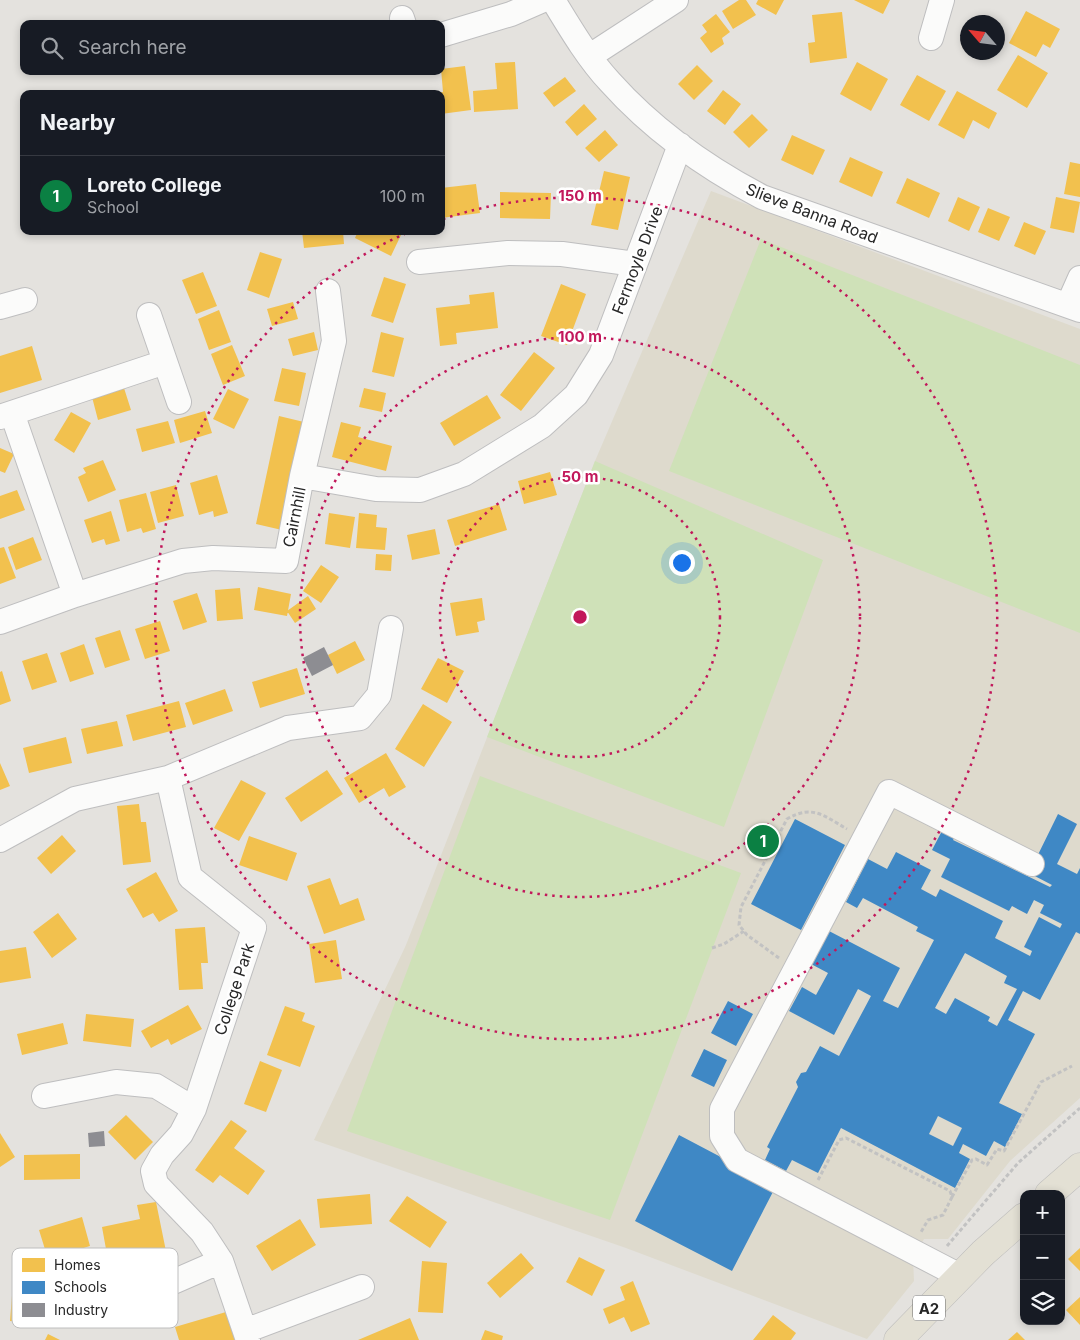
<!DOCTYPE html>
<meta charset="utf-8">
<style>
body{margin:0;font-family:Inter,sans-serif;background:#242831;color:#f1f3f6}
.controls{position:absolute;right:15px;bottom:15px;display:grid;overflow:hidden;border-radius:10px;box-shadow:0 2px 8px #0003}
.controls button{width:45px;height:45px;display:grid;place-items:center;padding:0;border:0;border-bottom:1px solid #363941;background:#171b24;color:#f1f3f6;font:25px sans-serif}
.compass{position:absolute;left:960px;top:15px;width:45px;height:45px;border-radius:50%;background:#171b24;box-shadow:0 2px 8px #0003;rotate:298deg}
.you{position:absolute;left:681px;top:562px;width:18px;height:18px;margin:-12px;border:4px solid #fff;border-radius:50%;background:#1a73e8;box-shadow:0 0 0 8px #1a73e833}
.badge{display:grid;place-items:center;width:32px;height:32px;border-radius:50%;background:#0b8043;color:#fff;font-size:16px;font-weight:700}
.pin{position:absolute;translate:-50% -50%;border:2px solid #fff;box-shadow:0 1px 5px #0006}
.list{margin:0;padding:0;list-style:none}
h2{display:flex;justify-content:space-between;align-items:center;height:65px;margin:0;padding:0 20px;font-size:21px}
h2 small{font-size:16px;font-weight:400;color:#9ea1a6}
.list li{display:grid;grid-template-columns:32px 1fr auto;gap:15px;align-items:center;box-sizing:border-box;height:80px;padding:0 20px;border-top:1px solid #363941}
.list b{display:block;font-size:19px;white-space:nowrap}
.list p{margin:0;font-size:16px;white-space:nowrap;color:#9ea1a6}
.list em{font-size:16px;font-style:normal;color:#9ea1a6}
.icon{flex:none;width:28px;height:28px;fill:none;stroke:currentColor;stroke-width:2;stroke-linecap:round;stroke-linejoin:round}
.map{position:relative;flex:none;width:1080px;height:1340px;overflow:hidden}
.search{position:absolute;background:#171b24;box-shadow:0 2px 8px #0003;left:20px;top:20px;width:425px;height:55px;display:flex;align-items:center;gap:12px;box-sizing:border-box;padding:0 18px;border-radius:10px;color:#9ea1a6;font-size:19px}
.panel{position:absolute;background:#171b24;box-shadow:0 2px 8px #0003;left:20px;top:90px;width:425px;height:145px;border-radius:10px}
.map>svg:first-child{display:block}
</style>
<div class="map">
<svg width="1080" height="1340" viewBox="0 0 1080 1340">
<rect width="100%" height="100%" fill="#e4e2de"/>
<!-- education -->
<path fill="#dedacd" d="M 711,191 L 1080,329 L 1080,1098 L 1010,1161 L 948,1239 L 924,1239 L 913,1258 L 914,1281 L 867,1339 L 626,1248 L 314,1140 L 406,945 L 595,461 Z"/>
<!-- pitch -->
<path fill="#cfe1b8" d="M 761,239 L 1080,365 L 1080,633 L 669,471 Z
M 595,461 L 823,560 L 724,827 L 487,737 Z
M 480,776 L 741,873 L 610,1220 L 347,1131 Z"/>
<!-- homes -->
<path fill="#f2c14e" d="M 739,0 L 746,0 L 756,15 L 733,29 L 722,11 Z
M 758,0 L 784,0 L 776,15 L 756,4 Z
M 854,0 L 890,0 L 883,14 Z
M 1026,11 L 1060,29 L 1050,48 L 1043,44 L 1036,57 L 1009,43 Z
M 842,12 L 847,58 L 810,63 L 808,43 L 815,42 L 812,15 Z
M 716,14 L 730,32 L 722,38 L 724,44 L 711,53 L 700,38 L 707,32 L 702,25 Z
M 1018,55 L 1048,73 L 1027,108 L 997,90 Z
M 515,62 L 518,109 L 474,112 L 473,91 L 497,89 L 495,63 Z
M 857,62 L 888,79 L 871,111 L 840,94 Z
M 697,65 L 713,81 L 694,100 L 678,84 Z
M 465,66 L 471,110 L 441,114 L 441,94 L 437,93 L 443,92 L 441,69 Z
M 917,75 L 946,91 L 929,121 L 900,105 Z
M 565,77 L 576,91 L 554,107 L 543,93 Z
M 723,90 L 741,104 L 725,125 L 707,111 Z
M 957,91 L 997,113 L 989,129 L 973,120 L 964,139 L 938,125 Z
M 584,104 L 597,119 L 577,136 L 565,122 Z
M 752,114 L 768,130 L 749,148 L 733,132 Z
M 605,130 L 618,145 L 599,162 L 585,148 Z
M 792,135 L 825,150 L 813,175 L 781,160 Z
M 850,157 L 883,172 L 872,197 L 839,182 Z
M 1070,162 L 1080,164 L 1080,197 L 1064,194 Z
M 604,171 L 630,177 L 618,230 L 591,225 Z
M 907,178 L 940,193 L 929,218 L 896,203 Z
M 476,184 L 480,213 L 441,218 L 441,188 Z
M 500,192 L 551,193 L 550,219 L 500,218 Z
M 958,197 L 980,207 L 969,231 L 948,221 Z
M 1056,197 L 1080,202 L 1074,233 L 1050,228 Z
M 988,208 L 1010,217 L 999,241 L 978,232 Z
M 1024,222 L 1046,231 L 1035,255 L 1014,246 Z
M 302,231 L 343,231 L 344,244 L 304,248 Z
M 358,231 L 393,231 L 401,235 L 391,256 L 355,238 Z
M 260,252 L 282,259 L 269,298 L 247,290 Z
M 203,272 L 217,306 L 196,314 L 182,280 Z
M 384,277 L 406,284 L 393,323 L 371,316 Z
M 561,284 L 586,294 L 567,345 L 541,336 Z
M 494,292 L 498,328 L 456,333 L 457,344 L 440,346 L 436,308 L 470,304 L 469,295 Z
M 293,302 L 298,319 L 272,326 L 267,309 Z
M 219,310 L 231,342 L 209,350 L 198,319 Z
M 314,332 L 318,350 L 293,356 L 288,339 Z
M 381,332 L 404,338 L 394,377 L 372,372 Z
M 232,345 L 245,376 L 223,385 L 211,354 Z
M 32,346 L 42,380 L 0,393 L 0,356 Z
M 534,352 L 555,368 L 521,411 L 500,395 Z
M 282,368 L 306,373 L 299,406 L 274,401 Z
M 124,388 L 131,410 L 98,420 L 92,397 Z
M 364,388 L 386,393 L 382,412 L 359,407 Z
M 228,389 L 249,399 L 234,429 L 213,419 Z
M 487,395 L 501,418 L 454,446 L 440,423 Z
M 205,411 L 212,433 L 180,443 L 174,420 Z
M 71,412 L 91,423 L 74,453 L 54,440 Z
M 279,416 L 304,422 L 282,530 L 256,524 Z
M 168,421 L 175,443 L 142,452 L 136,429 Z
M 341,422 L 361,427 L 358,437 L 392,446 L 386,471 L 332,457 Z
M 0,448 L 14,454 L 5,473 L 0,471 Z
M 103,460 L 116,490 L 88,502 L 78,477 L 86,473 L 83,468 Z
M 550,472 L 557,495 L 524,504 L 518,481 Z
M 217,475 L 228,513 L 214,517 L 213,511 L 199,515 L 190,483 Z
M 176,485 L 184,516 L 158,523 L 150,492 Z
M 17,490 L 25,510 L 0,519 L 0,496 Z
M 146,493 L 156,529 L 143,533 L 141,528 L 127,532 L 119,500 Z
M 499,504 L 507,530 L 455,546 L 447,520 Z
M 111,511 L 120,541 L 106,545 L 104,539 L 92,543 L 84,520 Z
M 329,513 L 355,517 L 350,548 L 325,544 Z
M 359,513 L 377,515 L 376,527 L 387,528 L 385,550 L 356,548 Z
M 435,529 L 440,554 L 412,560 L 407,535 Z
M 33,537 L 42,560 L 16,570 L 8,547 Z
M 4,547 L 16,578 L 0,584 L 0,548 Z
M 376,554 L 392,555 L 391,571 L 375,570 Z
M 321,565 L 339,577 L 321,603 L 303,591 Z
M 258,587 L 291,594 L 287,616 L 254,610 Z
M 240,588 L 243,619 L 217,621 L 215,590 Z
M 197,593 L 207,622 L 183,630 L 173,601 Z
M 308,596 L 316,609 L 295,623 L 287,611 Z
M 482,598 L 485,620 L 477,622 L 479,632 L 456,636 L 450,603 Z
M 160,621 L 170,651 L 145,659 L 135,629 Z
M 120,630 L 130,660 L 105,668 L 95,638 Z
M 355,641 L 365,660 L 337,674 L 328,655 Z
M 84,644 L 94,674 L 70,682 L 60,653 Z
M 47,653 L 57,682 L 32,690 L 22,661 Z
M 438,658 L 464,671 L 447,703 L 421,689 Z
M 297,668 L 305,694 L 260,708 L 252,682 Z
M 2,671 L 11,701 L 0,705 L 0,672 Z
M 225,689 L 233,711 L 193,725 L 185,703 Z
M 179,701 L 186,727 L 133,741 L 126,715 Z
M 423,704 L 452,722 L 424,767 L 395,749 Z
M 117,721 L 123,746 L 87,754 L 81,729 Z
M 66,737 L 72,763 L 29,773 L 23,748 Z
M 386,753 L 406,787 L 389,797 L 384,788 L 359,803 L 344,778 Z
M 0,763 L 10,786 L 0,790 Z
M 327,770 L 343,794 L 301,822 L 285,798 Z
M 241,780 L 266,793 L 239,841 L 214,828 Z
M 139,804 L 141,822 L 146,822 L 151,862 L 123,865 L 117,806 Z
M 62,835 L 76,851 L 51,874 L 37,858 Z
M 249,836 L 297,853 L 287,881 L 239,865 Z
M 156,872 L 178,911 L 159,922 L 153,913 L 143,918 L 126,889 Z
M 330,878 L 340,905 L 358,898 L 365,920 L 324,934 L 307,886 Z
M 58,913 L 77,939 L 52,958 L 33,932 Z
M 205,927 L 208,963 L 201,963 L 203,989 L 179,990 L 175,929 Z
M 336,940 L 342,979 L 315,983 L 309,944 Z
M 26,947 L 31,978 L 0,983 L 0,951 Z
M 188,1005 L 202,1029 L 171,1045 L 168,1039 L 151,1048 L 141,1031 Z
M 285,1006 L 305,1013 L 302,1021 L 315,1026 L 300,1067 L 267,1055 Z
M 86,1014 L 134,1019 L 131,1047 L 83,1041 Z
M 63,1023 L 68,1044 L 22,1055 L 17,1034 Z
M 260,1061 L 282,1070 L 266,1112 L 244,1104 Z
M 126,1115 L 153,1142 L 135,1160 L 108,1132 Z
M 231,1120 L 247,1131 L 234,1148 L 265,1171 L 248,1195 L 220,1175 L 213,1183 L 195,1170 Z
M 0,1133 L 15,1157 L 0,1167 Z
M 80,1154 L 80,1179 L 24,1180 L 24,1155 Z
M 370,1194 L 372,1224 L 320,1228 L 317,1199 Z
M 407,1196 L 447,1222 L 430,1248 L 389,1221 Z
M 156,1202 L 168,1261 L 148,1266 L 145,1253 L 108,1260 L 102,1227 L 140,1219 L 137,1205 Z
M 82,1217 L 90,1246 L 48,1259 L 39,1230 Z
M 300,1219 L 316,1245 L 272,1271 L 256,1246 Z
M 1080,1248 L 1080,1271 L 1068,1259 Z
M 521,1253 L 534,1268 L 500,1298 L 487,1283 Z
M 579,1257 L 605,1270 L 592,1296 L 566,1282 Z
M 422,1261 L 447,1263 L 443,1313 L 418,1312 Z
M 14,1270 L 46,1273 L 41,1324 L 10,1321 Z
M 633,1281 L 650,1324 L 631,1332 L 624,1317 L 609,1324 L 603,1309 L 625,1300 L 620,1287 Z
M 1080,1297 L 1080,1325 L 1066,1310 Z
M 226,1312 L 235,1340 L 179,1340 L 175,1327 Z
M 773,1315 L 796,1333 L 791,1340 L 753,1340 Z
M 410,1318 L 419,1340 L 358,1340 Z
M 485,1330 L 503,1336 L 502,1340 L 481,1340 Z
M 1017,1332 L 1025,1340 L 1008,1340 Z
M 48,1334 L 60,1340 L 45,1340 Z"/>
<!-- schools -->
<path fill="#3f88c5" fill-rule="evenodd" d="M 1058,814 L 1077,824 L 1057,864 L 1077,874 L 1080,868 L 1080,934 L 1076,932 L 1040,1000 L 1023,991 L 1008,1020 L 1035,1034 L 999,1103 L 1022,1114 L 1005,1147 L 994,1141 L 986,1156 L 963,1144 L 959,1153 L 970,1159 L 955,1188 L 841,1128 L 818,1173 L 792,1160 L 786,1171 L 765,1160 L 770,1149 L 767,1147 L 798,1087 L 796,1082 L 801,1073 L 806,1072 L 820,1046 L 839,1056 L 871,996 L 858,989 L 834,1035 L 789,1011 L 802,987 L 816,995 L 828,973 L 811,964 L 829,931 L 900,968 L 883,1001 L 898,1008 L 934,940 L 916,931 L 918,927 L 863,898 L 857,908 L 846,902 L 868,859 L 887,869 L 896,852 L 931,870 L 921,889 L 936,897 L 940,889 L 1003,921 L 995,938 L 1030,956 L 1032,951 L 1024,947 L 1039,917 L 1060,928 L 1062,924 L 1040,913 L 1044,905 L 1034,900 L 1027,914 L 1012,906 L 1009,911 L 941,877 L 950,859 L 932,850 L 943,829 L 956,835 L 953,840 L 1050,887 L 1052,885 L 1029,873 ZM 965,953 L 1007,976 L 1004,983 L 1017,989 L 997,1026 L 988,1021 L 990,1017 L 955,998 L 946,1014 L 935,1008 ZM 938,1116 L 962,1128 L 953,1146 L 929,1134 Z
M 795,819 L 845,845 L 801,930 L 751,904 Z
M 728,1001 L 753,1014 L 736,1046 L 711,1033 Z
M 704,1049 L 727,1060 L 714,1087 L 691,1076 Z
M 679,1135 L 776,1186 L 732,1271 L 635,1221 Z"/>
<!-- industry -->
<path fill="#8d8d92" d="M 324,647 L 333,665 L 312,676 L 303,658 Z
M 104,1131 L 105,1146 L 89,1147 L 88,1133 Z"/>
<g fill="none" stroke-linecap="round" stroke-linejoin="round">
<!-- minor casing -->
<g stroke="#bebebf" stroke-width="26">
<path id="minor" d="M 553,0 C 570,28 587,57 610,82 C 653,130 705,167 762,197 L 1080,310
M 402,18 L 404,24
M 441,35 L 511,14 L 543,0
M 931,38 L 942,0
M 590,56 L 676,0
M 419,262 L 508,253 L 562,254 L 635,264
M 1068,305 L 1080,278
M 0,307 L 25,300
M 149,315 L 179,402
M 12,413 L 75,595
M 0,417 L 165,362
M 302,476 L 376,489 L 420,490 L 464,474 L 542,426 L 576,395 L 601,355 L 680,145
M 0,622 L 75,595 L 183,561 L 213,558 L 286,561 L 302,476 L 334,341 L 328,291
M 0,840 L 75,799 L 168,778
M 44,1096 L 116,1082 L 156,1086 L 194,1109
M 960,1276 L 737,1160 L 722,1136 L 722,1109 L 889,792 L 1032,864
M 85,1303 L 150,1292 L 221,1261
M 245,1331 L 362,1287
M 248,1340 L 221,1261 L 202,1232 L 156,1184 L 153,1171 L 162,1155 L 181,1134 L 194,1109 L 254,928 L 190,877 L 168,778 L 288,728 L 360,718 L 379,695 L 391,628"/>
</g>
<!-- major casing -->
<g stroke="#bebdbc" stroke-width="29">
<path id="major" d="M 1049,1194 L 1080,1167
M 898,1340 L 983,1253 L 1024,1217"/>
</g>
<!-- path -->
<path stroke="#c2c2c2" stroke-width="3" stroke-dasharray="4 2.5" stroke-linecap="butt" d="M 712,948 L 724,944 L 744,931
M 779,958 L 747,935 L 739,925 L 741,907 L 787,819 C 813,804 824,816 847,829
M 818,1180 L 839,1140 L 846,1138 L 950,1191 L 952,1197 L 943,1215 L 928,1220 L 921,1232
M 952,1197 L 972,1160 L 976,1159 L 987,1165 L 997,1149 L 1004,1151 L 1041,1082 L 1072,1066
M 947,1246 L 1018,1163 L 1080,1108"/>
<!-- minor -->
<use href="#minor" stroke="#fbfbfa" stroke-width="24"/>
<!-- major -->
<use href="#major" stroke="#e3e0d4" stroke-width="28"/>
</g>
<!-- distance rings -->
<g fill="none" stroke="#c2185b" stroke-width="2.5" stroke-dasharray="2.5 5">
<circle cx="580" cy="617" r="140"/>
<circle cx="580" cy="617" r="280"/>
<path d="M443 219A421 421 0 1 1 409 232"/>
</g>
<g text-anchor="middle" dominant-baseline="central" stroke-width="5" stroke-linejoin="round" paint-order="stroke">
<!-- shield labels -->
<rect fill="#fff" stroke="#686868" stroke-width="1" x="913" y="1295.5" width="32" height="25" rx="4"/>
<g font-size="15" font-weight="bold" fill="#272727">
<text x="929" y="1308">A2</text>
</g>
<!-- street labels -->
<g font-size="16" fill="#272727" stroke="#fff">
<text transform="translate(812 213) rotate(21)">Slieve Banna Road</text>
<text transform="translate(637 260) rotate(-69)">Fermoyle Drive</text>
<text transform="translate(294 517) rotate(-79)">Cairnhill</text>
<text transform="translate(234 989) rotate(-72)">College Park</text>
</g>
</g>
<!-- legend -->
<rect x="12" y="1248" width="166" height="80" rx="8" fill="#fff" stroke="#bebebe" stroke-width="1"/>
<rect x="22" y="1258" width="23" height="14" fill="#f2c14e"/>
<rect x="22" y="1281" width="23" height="13" fill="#3f88c5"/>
<rect x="22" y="1303" width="23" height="14" fill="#8d8d92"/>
<g font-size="14" fill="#272727">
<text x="54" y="1270">Homes</text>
<text x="54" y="1292">Schools</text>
<text x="54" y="1315">Industry</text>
</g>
<circle cx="580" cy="617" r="8" fill="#c2185b" stroke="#fff" stroke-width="2.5"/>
<g font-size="15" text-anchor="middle" font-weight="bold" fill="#c2185b" stroke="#fff" stroke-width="5" stroke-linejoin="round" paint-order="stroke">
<text x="580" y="201">150 m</text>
<text x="580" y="342">100 m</text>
<text x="580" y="482">50 m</text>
</g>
</svg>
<div class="controls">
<button>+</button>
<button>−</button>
<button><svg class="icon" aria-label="layers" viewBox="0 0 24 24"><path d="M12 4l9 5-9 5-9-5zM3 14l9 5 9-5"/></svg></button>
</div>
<svg class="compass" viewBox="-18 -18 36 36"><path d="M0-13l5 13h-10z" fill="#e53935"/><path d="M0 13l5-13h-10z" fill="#9ea1a6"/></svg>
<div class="you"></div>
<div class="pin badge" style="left:763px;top:841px">1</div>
<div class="search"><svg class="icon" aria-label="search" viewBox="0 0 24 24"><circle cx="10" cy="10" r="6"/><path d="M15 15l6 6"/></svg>Search here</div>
<section class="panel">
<h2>Nearby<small></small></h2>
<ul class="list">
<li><span class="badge">1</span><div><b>Loreto College</b><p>School</p></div><em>100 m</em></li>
</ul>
</section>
</div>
